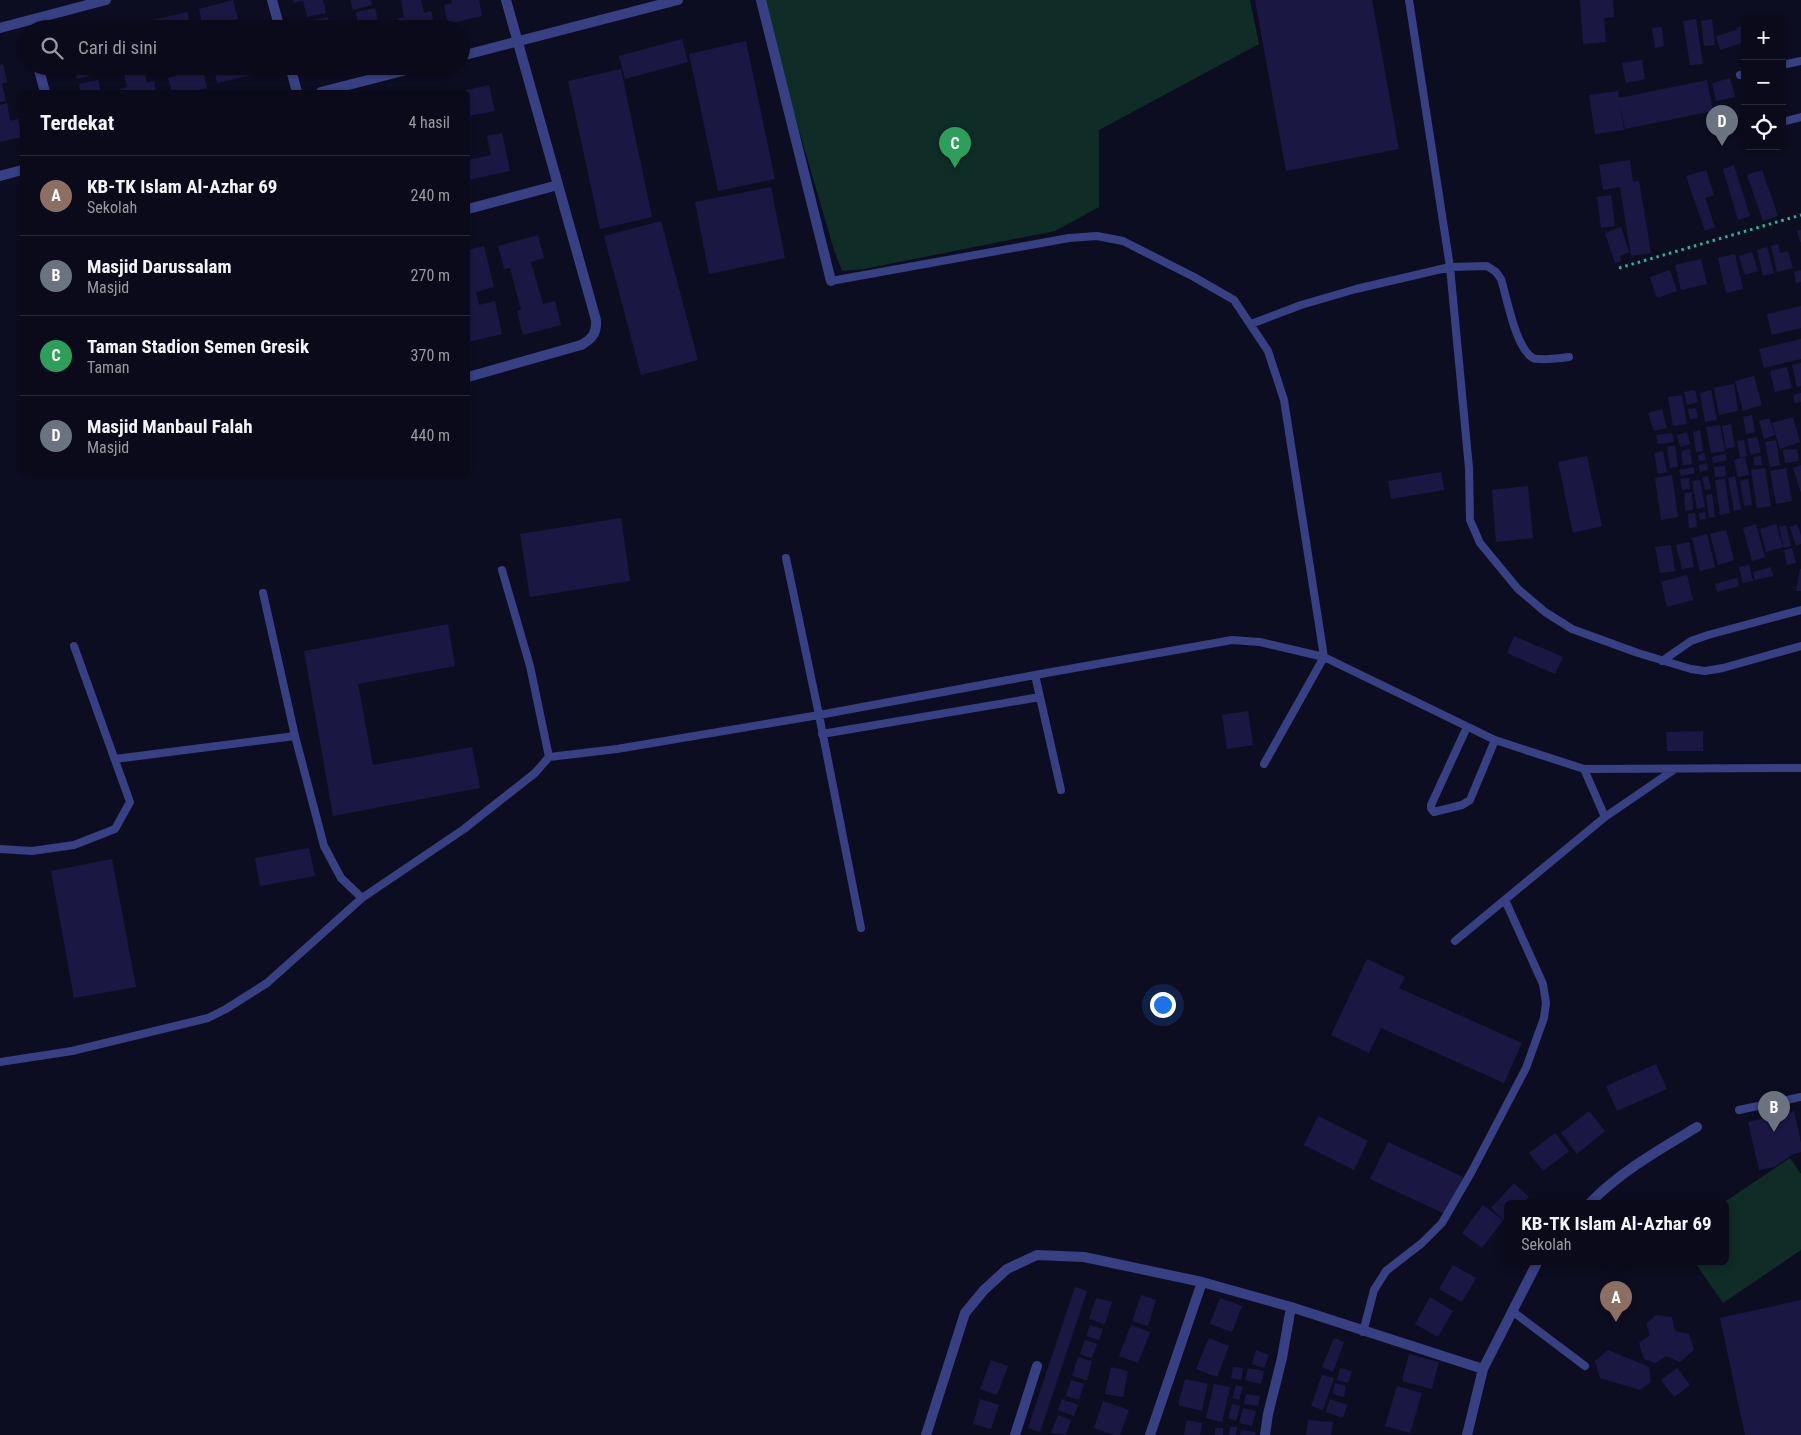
<!DOCTYPE html>
<html lang="id">
<meta charset="utf-8">
<style>
body{margin:0;font-family:"Roboto Condensed",sans-serif;background:#131323;color:#f1f3f6}
.controls{position:absolute;right:15px;top:15px;display:grid;overflow:hidden;border-radius:8px;box-shadow:0 1px 4px #0004}
.controls button{width:45px;height:45px;display:grid;place-items:center;padding:0;border:0;border-bottom:1px solid #2a2b39;background:#0a0a1a;color:#f1f3f6;font:25px sans-serif}
.you{position:absolute;left:1162px;top:1004px;width:18px;height:18px;margin:-12px;border:4px solid #fff;border-radius:50%;background:#1a73e8;box-shadow:0 0 0 8px #1a73e833}
.badge{display:grid;place-items:center;width:32px;height:32px;border-radius:50%;background:#00f9e8;color:#fff;font-size:16px;font-weight:700}
.pin{position:absolute;translate:-50% -41px;filter:drop-shadow(0 1px 2px #0008)}
.pin::after{content:'';position:absolute;top:26px;width:18px;height:15px;background:inherit;clip-path:polygon(0 0,100% 0,50% 100%)}
.popup{position:absolute;left:1504px;top:1200px;width:225px;height:65px;box-sizing:border-box;display:grid;place-content:center;border-radius:8px;background:#0a0a1a;filter:drop-shadow(0 1px 4px #0005);font-size:16px;white-space:nowrap;color:#999aa2}
.popup b{font-size:19px;color:#f1f3f6}
.popup::after{content:'';position:absolute;left:50%;top:100%;margin-left:-10px;border:10px solid transparent;border-top-color:#0a0a1a}
.list{margin:0;padding:0;list-style:none}
h2{display:flex;justify-content:space-between;align-items:center;height:65px;margin:0;padding:0 20px;font-size:21px}
h2 small{font-size:16px;font-weight:400;color:#999aa2}
.list li{display:grid;grid-template-columns:32px 1fr auto;gap:15px;align-items:center;box-sizing:border-box;height:80px;padding:0 20px;border-top:1px solid #2a2b39}
.list b{display:block;font-size:19px;white-space:nowrap}
.list p{margin:0;font-size:16px;white-space:nowrap;color:#999aa2}
.list em{font-size:16px;font-style:normal;color:#999aa2}
.icon{flex:none;width:28px;height:28px;fill:none;stroke:currentColor;stroke-width:2;stroke-linecap:round;stroke-linejoin:round}
.map{position:relative;flex:none;width:1801px;height:1435px;overflow:hidden}
.search{position:absolute;background:#0a0a1a;box-shadow:0 1px 4px #0004;left:20px;top:20px;width:450px;height:55px;display:flex;align-items:center;gap:12px;box-sizing:border-box;padding:0 18px;border-radius:28px;color:#999aa2;font-size:19px}
.panel{position:absolute;background:#0a0a1a;box-shadow:0 1px 4px #0004;left:20px;top:90px;width:450px;height:385px;border-radius:8px}
.map>svg:first-child{display:block}
</style>
<div class="map">
<svg width="1801" height="1435" viewBox="0 0 1801 1435">
<rect width="100%" height="100%" fill="#0d0d22"/>
<!-- green -->
<path fill="#102c26" d="M 761,0 L 1250,0 L 1259,44 L 1099,130 L 1099,207 L 1055,231 L 864,269 L 842,271 L 834,250 Z
M 1790,1158 L 1801,1174 L 1801,1250 L 1723,1303 L 1694,1261 L 1725,1261 L 1725,1203 L 1723,1203 Z"/>
<!-- building -->
<path fill="#1a1843" d="M 233,0 L 238,19 L 232,20 L 235,29 L 214,29 L 213,25 L 203,28 L 199,9 Z
M 293,0 L 323,0 L 326,13 L 307,17 L 303,1 L 293,3 Z
M 350,0 L 371,0 L 372,5 L 353,10 Z
M 401,0 L 421,0 L 424,13 L 431,11 L 435,29 L 399,29 L 397,19 L 404,17 Z
M 451,0 L 479,0 L 482,16 L 448,24 L 444,5 L 452,3 Z
M 1255,0 L 1372,0 L 1399,149 L 1286,171 Z
M 1580,0 L 1613,0 L 1614,17 L 1604,18 L 1606,42 L 1583,44 Z
M 375,8 L 379,25 L 386,24 L 387,29 L 359,29 L 356,12 Z
M 187,12 L 192,29 L 155,29 L 153,20 Z
M 328,17 L 330,29 L 310,29 L 308,21 Z
M 1696,19 L 1703,64 L 1690,65 L 1683,21 Z
M 1712,19 L 1715,45 L 1704,46 L 1701,21 Z
M 139,24 L 140,29 L 125,29 L 125,28 Z
M 1745,25 L 1745,42 L 1720,50 L 1716,36 L 1737,30 L 1736,28 Z
M 1662,27 L 1664,46 L 1655,48 L 1652,28 Z
M 682,39 L 688,62 L 625,79 L 619,56 Z
M 746,41 L 775,179 L 718,191 L 689,54 Z
M 1642,60 L 1645,79 L 1626,83 L 1622,63 Z
M 3,64 L 7,82 L 2,84 L 6,101 L 0,102 L 0,65 Z
M 74,66 L 94,66 L 96,74 L 77,79 Z
M 143,66 L 147,83 L 154,81 L 156,92 L 120,92 L 119,89 L 127,87 L 123,70 Z
M 174,66 L 195,66 L 196,71 L 203,70 L 207,88 L 188,92 L 172,92 L 168,78 L 176,76 Z
M 214,66 L 250,66 L 252,75 L 217,83 Z
M 621,69 L 652,217 L 600,229 L 568,81 Z
M 1730,78 L 1735,97 L 1716,101 L 1712,83 Z
M 98,80 L 101,92 L 80,92 L 79,84 Z
M 1707,80 L 1713,111 L 1625,129 L 1619,101 L 1624,130 L 1595,134 L 1589,95 L 1618,91 L 1619,98 Z
M 489,85 L 495,111 L 468,116 L 468,92 L 459,92 Z
M 7,103 L 10,121 L 18,119 L 22,137 L 0,142 L 0,105 Z
M 502,133 L 510,171 L 468,180 L 468,160 L 491,155 L 487,136 Z
M 1630,160 L 1633,182 L 1639,181 L 1651,253 L 1631,256 L 1620,187 L 1603,190 L 1599,165 Z
M 1734,165 L 1750,216 L 1738,220 L 1723,169 Z
M 1706,170 L 1714,195 L 1705,198 L 1715,227 L 1705,231 L 1686,176 Z
M 1762,170 L 1778,216 L 1763,221 L 1747,175 Z
M 771,187 L 785,258 L 709,274 L 695,202 Z
M 1611,195 L 1615,226 L 1601,228 L 1597,197 Z
M 661,221 L 698,360 L 641,375 L 604,236 Z
M 1621,227 L 1629,252 L 1620,256 L 1621,261 L 1615,263 L 1605,233 Z
M 1801,230 L 1801,242 L 1800,242 L 1797,231 Z
M 538,235 L 544,258 L 531,262 L 543,304 L 555,301 L 561,325 L 523,335 L 517,311 L 521,310 L 510,268 L 504,269 L 498,246 Z
M 1778,244 L 1780,253 L 1788,251 L 1793,268 L 1777,272 L 1771,246 Z
M 484,246 L 494,287 L 476,292 L 479,305 L 495,301 L 502,334 L 468,342 L 468,250 Z
M 1767,247 L 1774,273 L 1763,276 L 1757,250 Z
M 1752,252 L 1758,271 L 1745,275 L 1739,256 Z
M 1735,254 L 1743,289 L 1726,293 L 1718,258 Z
M 1701,259 L 1707,284 L 1681,290 L 1675,265 Z
M 1670,270 L 1677,291 L 1657,298 L 1650,277 Z
M 1801,270 L 1801,282 L 1796,283 L 1794,272 Z
M 1801,306 L 1801,328 L 1772,335 L 1767,314 Z
M 1801,339 L 1801,359 L 1764,368 L 1759,349 Z
M 1801,363 L 1801,386 L 1797,387 L 1792,365 Z
M 1787,367 L 1792,388 L 1775,392 L 1770,371 Z
M 1754,376 L 1762,405 L 1743,411 L 1735,381 Z
M 1734,384 L 1738,411 L 1719,415 L 1714,388 Z
M 1695,390 L 1698,402 L 1687,405 L 1684,392 Z
M 1711,390 L 1717,420 L 1705,422 L 1700,393 Z
M 1801,393 L 1801,402 L 1795,403 L 1793,395 Z
M 1682,395 L 1687,424 L 1673,426 L 1668,397 Z
M 1696,408 L 1698,418 L 1690,419 L 1688,409 Z
M 1662,409 L 1667,428 L 1654,431 L 1648,413 Z
M 1752,415 L 1755,432 L 1746,434 L 1743,417 Z
M 1793,417 L 1800,442 L 1780,449 L 1772,423 Z
M 1769,418 L 1775,435 L 1764,439 L 1759,421 Z
M 1731,424 L 1735,447 L 1726,449 L 1722,426 Z
M 1720,425 L 1725,451 L 1711,453 L 1706,427 Z
M 1700,430 L 1703,451 L 1696,452 L 1693,432 Z
M 1687,432 L 1690,444 L 1680,447 L 1677,435 Z
M 1672,433 L 1674,442 L 1658,444 L 1656,435 Z
M 1757,437 L 1761,452 L 1751,455 L 1747,439 Z
M 1744,440 L 1747,456 L 1740,458 L 1737,441 Z
M 1776,440 L 1780,465 L 1770,467 L 1765,442 Z
M 1675,445 L 1678,467 L 1670,468 L 1667,447 Z
M 1690,449 L 1692,464 L 1683,465 L 1681,451 Z
M 1797,449 L 1799,461 L 1785,463 L 1783,450 Z
M 1663,451 L 1667,472 L 1658,474 L 1654,453 Z
M 1704,453 L 1706,460 L 1699,461 L 1698,455 Z
M 1726,454 L 1727,460 L 1713,463 L 1712,457 Z
M 1587,456 L 1602,526 L 1573,533 L 1558,462 Z
M 1761,456 L 1762,465 L 1754,465 L 1754,457 Z
M 1745,457 L 1749,475 L 1738,477 L 1734,460 Z
M 1707,463 L 1708,470 L 1700,472 L 1699,465 Z
M 1801,465 L 1801,493 L 1793,468 Z
M 1725,466 L 1726,476 L 1715,477 L 1714,467 Z
M 1694,467 L 1695,473 L 1681,476 L 1679,470 Z
M 1765,468 L 1771,506 L 1757,508 L 1751,470 Z
M 1786,468 L 1792,501 L 1776,504 L 1770,471 Z
M 1441,472 L 1444,490 L 1391,499 L 1388,481 Z
M 1672,475 L 1678,517 L 1661,520 L 1655,478 Z
M 1708,476 L 1711,489 L 1705,490 L 1702,477 Z
M 1735,476 L 1741,509 L 1734,511 L 1728,478 Z
M 1689,478 L 1690,489 L 1682,490 L 1680,479 Z
M 1725,479 L 1730,513 L 1720,515 L 1715,480 Z
M 1748,479 L 1752,505 L 1744,506 L 1740,481 Z
M 1700,480 L 1705,507 L 1697,509 L 1692,481 Z
M 1528,486 L 1533,538 L 1496,542 L 1492,490 Z
M 1692,492 L 1693,510 L 1685,511 L 1684,493 Z
M 1712,494 L 1715,517 L 1709,518 L 1706,495 Z
M 1705,512 L 1706,519 L 1700,520 L 1699,513 Z
M 1695,513 L 1697,527 L 1689,528 L 1688,514 Z
M 621,518 L 630,581 L 530,597 L 520,534 Z
M 1756,524 L 1765,557 L 1752,561 L 1743,528 Z
M 1776,524 L 1783,547 L 1766,552 L 1760,529 Z
M 1797,524 L 1801,535 L 1801,544 L 1796,546 L 1790,527 Z
M 1786,525 L 1791,546 L 1784,548 L 1779,527 Z
M 1726,530 L 1734,560 L 1718,565 L 1710,534 Z
M 1707,534 L 1715,567 L 1700,571 L 1692,538 Z
M 1689,542 L 1694,567 L 1682,569 L 1676,545 Z
M 1671,545 L 1675,571 L 1660,573 L 1655,547 Z
M 1792,548 L 1796,563 L 1787,565 L 1784,550 Z
M 1749,565 L 1753,581 L 1743,583 L 1739,567 Z
M 1771,567 L 1773,576 L 1755,580 L 1753,572 Z
M 1800,569 L 1801,569 L 1801,591 L 1796,591 Z
M 1687,575 L 1693,600 L 1667,607 L 1661,582 Z
M 1737,578 L 1739,586 L 1717,592 L 1715,584 Z
M 448,624 L 455,666 L 358,684 L 373,765 L 472,747 L 480,788 L 333,816 L 304,651 Z
M 1514,636 L 1563,657 L 1555,674 L 1507,653 Z
M 1248,711 L 1253,745 L 1227,749 L 1222,715 Z
M 1703,731 L 1703,751 L 1667,751 L 1666,732 Z
M 309,848 L 315,876 L 260,886 L 255,858 Z
M 112,859 L 136,987 L 74,998 L 51,871 Z
M 1367,959 L 1405,977 L 1399,988 L 1522,1043 L 1504,1083 L 1381,1028 L 1369,1053 L 1331,1035 Z
M 1656,1064 L 1667,1089 L 1617,1111 L 1606,1086 Z
M 1589,1111 L 1605,1131 L 1577,1154 L 1561,1133 Z
M 1794,1111 L 1801,1143 L 1801,1152 L 1794,1154 L 1774,1167 L 1759,1170 L 1748,1122 Z
M 1318,1116 L 1368,1141 L 1354,1170 L 1304,1145 Z
M 1555,1133 L 1569,1151 L 1543,1171 L 1529,1153 Z
M 1388,1142 L 1463,1177 L 1445,1214 L 1370,1179 Z
M 1514,1183 L 1529,1197 L 1523,1203 L 1507,1203 L 1507,1223 L 1491,1208 Z
M 1483,1205 L 1503,1220 L 1482,1248 L 1462,1233 Z
M 1453,1265 L 1476,1278 L 1462,1302 L 1439,1289 Z
M 1075,1287 L 1087,1291 L 1040,1432 L 1028,1428 Z
M 1141,1295 L 1156,1300 L 1148,1326 L 1132,1321 Z
M 1430,1297 L 1453,1311 L 1438,1337 L 1415,1324 Z
M 1096,1298 L 1112,1302 L 1105,1324 L 1089,1319 Z
M 1220,1298 L 1242,1306 L 1232,1332 L 1210,1324 Z
M 1801,1300 L 1801,1435 L 1745,1435 L 1720,1318 Z
M 1656,1315 L 1672,1317 L 1675,1331 L 1689,1334 L 1694,1350 L 1680,1362 L 1666,1356 L 1655,1363 L 1644,1359 L 1639,1343 L 1650,1335 L 1646,1324 Z
M 1090,1325 L 1103,1329 L 1099,1340 L 1086,1336 Z
M 1131,1325 L 1150,1332 L 1138,1363 L 1119,1356 Z
M 1209,1338 L 1229,1346 L 1217,1377 L 1196,1369 Z
M 1334,1338 L 1344,1342 L 1333,1372 L 1322,1367 Z
M 1085,1340 L 1097,1344 L 1092,1358 L 1080,1354 Z
M 1256,1350 L 1269,1355 L 1264,1368 L 1252,1364 Z
M 1608,1350 L 1649,1367 L 1651,1382 L 1640,1390 L 1600,1378 L 1595,1361 Z
M 1409,1354 L 1439,1362 L 1432,1389 L 1402,1381 Z
M 1078,1357 L 1092,1361 L 1087,1380 L 1072,1376 Z
M 991,1360 L 1008,1366 L 997,1395 L 980,1389 Z
M 1111,1367 L 1128,1371 L 1123,1397 L 1105,1394 Z
M 1233,1367 L 1243,1368 L 1241,1380 L 1231,1378 Z
M 1248,1368 L 1264,1371 L 1261,1384 L 1245,1380 Z
M 1340,1368 L 1352,1371 L 1348,1383 L 1337,1380 Z
M 1677,1368 L 1690,1385 L 1674,1397 L 1661,1380 Z
M 1322,1375 L 1334,1378 L 1323,1410 L 1311,1406 Z
M 1185,1379 L 1208,1384 L 1202,1411 L 1178,1405 Z
M 1071,1380 L 1084,1384 L 1079,1400 L 1066,1396 Z
M 1335,1383 L 1346,1386 L 1344,1397 L 1333,1394 Z
M 1214,1384 L 1230,1387 L 1222,1422 L 1206,1418 Z
M 1236,1385 L 1243,1387 L 1239,1400 L 1232,1398 Z
M 1397,1386 L 1422,1393 L 1410,1433 L 1385,1426 Z
M 1246,1394 L 1260,1396 L 1258,1406 L 1244,1404 Z
M 980,1399 L 999,1405 L 991,1429 L 973,1424 Z
M 1062,1399 L 1078,1405 L 1074,1416 L 1058,1410 Z
M 1330,1399 L 1347,1405 L 1343,1418 L 1326,1412 Z
M 1103,1401 L 1129,1410 L 1120,1435 L 1114,1435 L 1094,1428 Z
M 1232,1404 L 1240,1406 L 1236,1421 L 1228,1418 Z
M 1243,1408 L 1256,1411 L 1252,1426 L 1239,1423 Z
M 1058,1415 L 1071,1420 L 1066,1435 L 1051,1433 Z
M 1187,1420 L 1202,1423 L 1200,1435 L 1184,1435 Z
M 1308,1420 L 1333,1422 L 1331,1435 L 1306,1435 Z
M 1230,1427 L 1237,1427 L 1236,1435 L 1229,1435 Z
M 1215,1428 L 1223,1428 L 1223,1435 L 1215,1435 Z
M 1241,1430 L 1256,1432 L 1255,1435 L 1240,1435 Z"/>
<g fill="none" stroke-linecap="round" stroke-linejoin="round">
<!-- path -->
<path stroke="#2ab696" stroke-width="3" stroke-dasharray="2.5 4" stroke-linecap="butt" d="M 1619,268 L 1801,215"/>
<!-- lane -->
<path stroke="#364083" stroke-width="8" d="M 1409,0 L 1450,267 L 1469,468 L 1470,520 L 1480,543 L 1518,589 L 1545,612 L 1572,629 L 1638,653 L 1691,669 L 1705,671 L 1723,668 L 1801,646
M 1782,65 L 1801,61
M 1740,75 L 1745,74
M 1782,122 L 1801,117
M 831,281 L 1069,238 L 1097,236 L 1123,241 L 1194,277 L 1234,300 L 1268,351 L 1284,400 L 1324,657 L 1495,740 L 1584,769 L 1801,768
M 1251,324 L 1301,305 L 1356,289 L 1450,267 L 1487,266 L 1496,272 L 1501,279 C 1507,298 1516,349 1533,358 C 1540,361 1560,358 1569,357
M 786,558 L 819,715 L 1035,675
M 502,570 L 530,666 L 549,757 L 617,749 L 819,715 L 861,928
M 263,593 L 295,736
M 1662,661 L 1691,641 L 1708,635 L 1801,610
M 1467,727 L 1431,805 L 1431,808 L 1434,812 L 1462,805 L 1470,800 L 1495,740
M 822,734 L 1040,697
M 115,759 L 295,736 L 324,846 L 341,878 L 362,898
M 1584,769 L 1605,817
M 1061,790 L 1035,675 L 1232,640 L 1260,642 L 1324,657 L 1264,764
M 0,849 L 32,851 L 74,845 L 115,829 L 130,802 L 74,646
M 1455,941 L 1605,817 L 1675,769
M 0,1062 L 72,1051 L 208,1018 L 226,1009 L 267,983 L 362,898 L 464,829 L 535,773 L 549,757
M 1739,1110 L 1801,1097
M 1512,1311 L 1585,1366
M 1363,1332 L 1374,1290 L 1386,1271 L 1422,1243 L 1442,1223 L 1472,1171 L 1526,1068 L 1544,1018 L 1546,1003 L 1543,984 L 1505,900"/>
<!-- street -->
<path stroke="#364083" stroke-width="10" d="M 272,0 L 280,29
M 761,0 L 831,281
M 0,28 L 106,0
M 461,56 L 678,0
M 38,66 L 45,92
M 290,66 L 297,92
M 321,92 L 422,66
M 0,176 L 22,170
M 468,209 L 558,185
M 468,377 L 581,345 C 592,339 597,333 596,320 L 506,0
M 1590,1203 C 1621,1171 1659,1150 1697,1127
M 926,1435 L 965,1313 L 984,1290 L 1007,1269 L 1037,1255 L 1084,1257 L 1202,1282
M 1015,1435 L 1037,1366
M 1150,1435 L 1202,1282 L 1291,1307 L 1483,1369
M 1265,1435 L 1268,1414 L 1282,1358 L 1291,1307
M 1467,1435 L 1483,1369 L 1538,1261"/>
</g>
</svg>
<div class="controls">
<button>+</button>
<button>−</button>
<button><svg class="icon" aria-label="locate" viewBox="0 0 24 24"><circle cx="12" cy="12" r="6"/><path d="M12 2v4M12 18v4M2 12h4M18 12h4"/></svg></button>
</div>
<div class="you"></div>
<div class="pin badge" style="left:1616px;top:1322px;background:#8d6e63">A</div>
<div class="popup"><b>KB-TK Islam Al-Azhar 69</b>Sekolah</div>
<div class="pin badge" style="left:1774px;top:1132px;background:#6b7280">B</div>
<div class="pin badge" style="left:955px;top:168px;background:#2e9e5b">C</div>
<div class="pin badge" style="left:1722px;top:146px;background:#6b7280">D</div>
<div class="search"><svg class="icon" aria-label="search" viewBox="0 0 24 24"><circle cx="10" cy="10" r="6"/><path d="M15 15l6 6"/></svg>Cari di sini</div>
<section class="panel">
<h2>Terdekat<small>4 hasil</small></h2>
<ul class="list">
<li><span class="badge" style="background:#8d6e63">A</span><div><b>KB-TK Islam Al-Azhar 69</b><p>Sekolah</p></div><em>240 m</em></li>
<li><span class="badge" style="background:#6b7280">B</span><div><b>Masjid Darussalam</b><p>Masjid</p></div><em>270 m</em></li>
<li><span class="badge" style="background:#2e9e5b">C</span><div><b>Taman Stadion Semen Gresik</b><p>Taman</p></div><em>370 m</em></li>
<li><span class="badge" style="background:#6b7280">D</span><div><b>Masjid Manbaul Falah</b><p>Masjid</p></div><em>440 m</em></li>
</ul>
</section>
</div>
